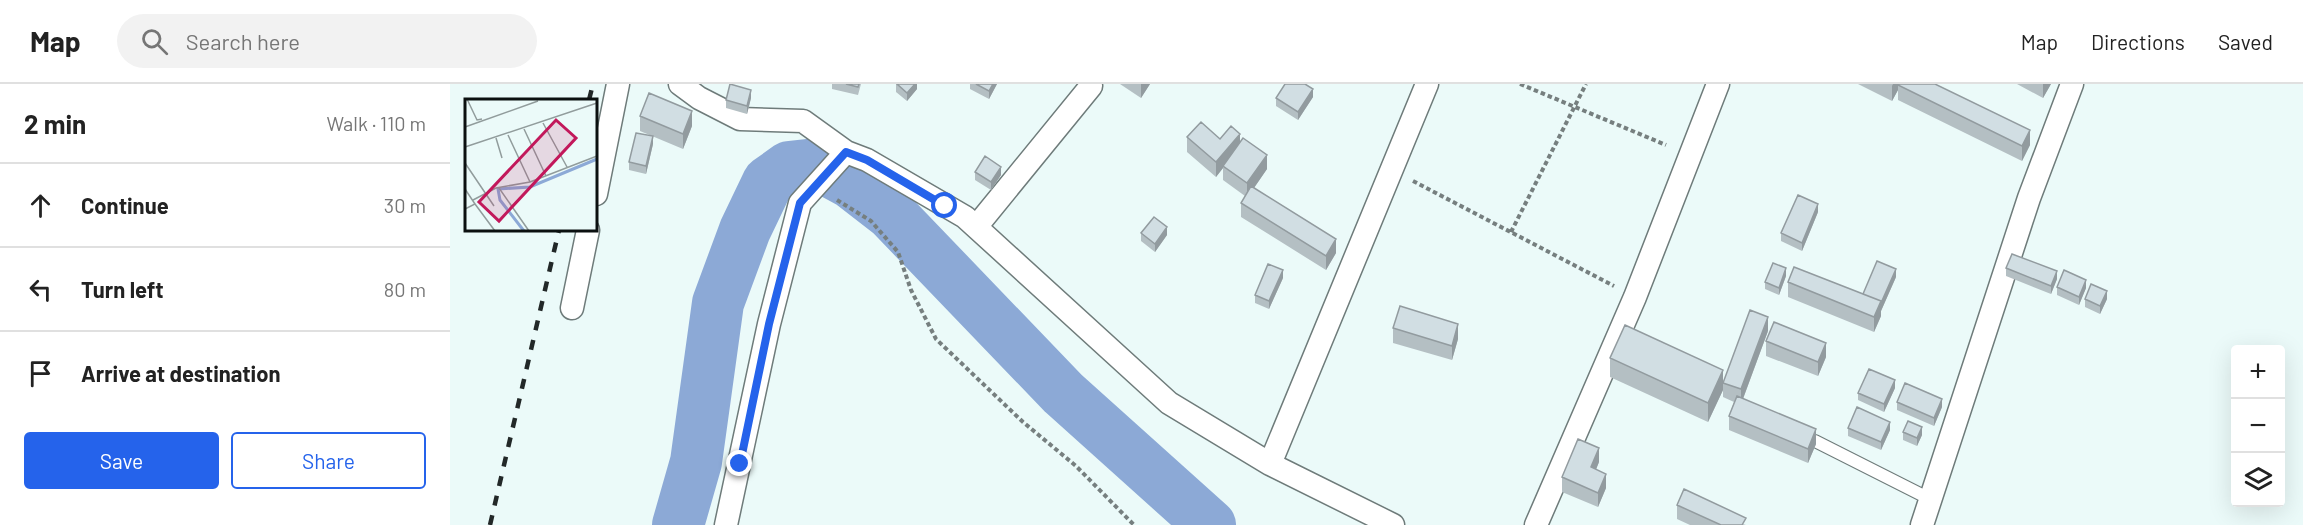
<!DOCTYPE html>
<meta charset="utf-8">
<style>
body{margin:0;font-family:Barlow,sans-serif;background:#f2f2f2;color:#222}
.controls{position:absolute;right:18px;bottom:18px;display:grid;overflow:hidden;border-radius:6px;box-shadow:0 6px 24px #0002}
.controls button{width:54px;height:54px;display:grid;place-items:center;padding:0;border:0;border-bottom:2px solid #e0e0e0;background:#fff;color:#222;font:30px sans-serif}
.stop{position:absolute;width:18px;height:18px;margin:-14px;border:4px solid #2563eb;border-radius:50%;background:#fff}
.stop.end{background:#2563eb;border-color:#fff;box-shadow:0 2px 6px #0008}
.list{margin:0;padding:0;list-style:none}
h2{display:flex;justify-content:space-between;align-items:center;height:78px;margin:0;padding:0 24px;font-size:26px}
h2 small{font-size:20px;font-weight:400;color:#767676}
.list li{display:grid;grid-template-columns:39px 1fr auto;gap:18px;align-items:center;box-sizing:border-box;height:84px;padding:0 24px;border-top:2px solid #e0e0e0}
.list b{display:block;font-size:22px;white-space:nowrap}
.list em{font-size:20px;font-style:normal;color:#767676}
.actions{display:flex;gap:12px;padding:18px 24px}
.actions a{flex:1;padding:14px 0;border:2px solid #2563eb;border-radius:6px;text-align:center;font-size:21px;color:#2563eb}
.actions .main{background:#2563eb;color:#fff}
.icon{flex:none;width:33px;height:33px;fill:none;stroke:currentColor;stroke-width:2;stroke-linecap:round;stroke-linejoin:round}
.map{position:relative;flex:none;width:1853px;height:441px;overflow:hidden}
header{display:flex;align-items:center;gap:36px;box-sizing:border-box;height:84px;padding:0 30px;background:#fff;border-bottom:2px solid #e0e0e0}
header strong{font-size:28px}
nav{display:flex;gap:33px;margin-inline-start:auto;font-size:21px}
.search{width:420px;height:54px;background:#f2f2f2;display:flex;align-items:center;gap:15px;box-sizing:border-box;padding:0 21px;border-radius:33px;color:#767676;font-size:22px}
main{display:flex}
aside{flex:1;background:#fff}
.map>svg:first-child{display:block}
</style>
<header>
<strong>Map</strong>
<div class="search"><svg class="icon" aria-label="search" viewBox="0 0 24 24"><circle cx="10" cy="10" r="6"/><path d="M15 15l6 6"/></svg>Search here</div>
<nav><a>Map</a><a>Directions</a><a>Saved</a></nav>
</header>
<main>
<aside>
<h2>2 min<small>Walk · 110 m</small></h2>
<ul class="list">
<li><svg class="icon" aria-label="ahead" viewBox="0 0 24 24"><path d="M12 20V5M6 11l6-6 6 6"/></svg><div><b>Continue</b></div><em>30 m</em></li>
<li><svg class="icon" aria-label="left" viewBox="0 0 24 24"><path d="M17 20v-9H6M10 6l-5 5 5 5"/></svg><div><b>Turn left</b></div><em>80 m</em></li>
<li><svg class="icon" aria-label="arrive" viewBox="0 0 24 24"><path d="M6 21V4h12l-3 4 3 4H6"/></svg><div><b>Arrive at destination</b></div></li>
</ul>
<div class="actions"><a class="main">Save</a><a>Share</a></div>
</aside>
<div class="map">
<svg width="1853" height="441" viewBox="0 0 1853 441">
<rect width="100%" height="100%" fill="#ebfaf9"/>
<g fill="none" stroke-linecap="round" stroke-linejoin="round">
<!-- river -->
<path stroke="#8ca9d6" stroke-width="52" d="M 228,441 L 246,378 L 268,219 L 295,146 L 318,98 L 339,83 L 366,80 L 401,99 L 441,130 L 613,309 L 760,441"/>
<!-- service casing -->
<g stroke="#6e7b7a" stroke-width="14">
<path id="service" d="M 1365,357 L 1480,415"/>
</g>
<!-- minor casing -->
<g stroke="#6e7b7a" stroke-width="25">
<path id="minor" d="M 230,0 L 249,14 L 290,35 L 353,37 L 396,68 L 417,76 L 515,133 L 719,319 L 820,380 L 943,441
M 146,110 L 168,0
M 526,143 L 641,2
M 122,224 L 138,146
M 820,380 L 977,0
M 276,441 L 319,240 L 350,119 L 396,68
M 1086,441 L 1185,213 L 1268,0
M 1472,441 L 1579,114 L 1622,0"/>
</g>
<!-- path -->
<path stroke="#767f7f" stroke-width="4" stroke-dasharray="4.5 3" stroke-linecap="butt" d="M 1070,0 L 1216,61
M 963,97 L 1164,202
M 387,116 L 421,137 L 448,168 L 461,206 L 486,255 L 573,338 L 626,382 L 684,441
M 1061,148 L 1136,0"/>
<!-- service -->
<use href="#service" stroke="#fff" stroke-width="12"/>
<!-- minor -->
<use href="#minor" stroke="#fff" stroke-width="22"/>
<!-- rail -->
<path stroke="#222828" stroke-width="4.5" stroke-dasharray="10 10" stroke-linecap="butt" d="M 139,16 L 143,0
M 40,441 L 109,146"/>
</g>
<!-- wall -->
<path fill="#b4bfc3" d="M 382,0 L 411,0 L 408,11 L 382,5 Z
M 446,0 L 467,0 L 467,5 L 457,17 L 446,8 Z
M 520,0 L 547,0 L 539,15 L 520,5 Z
M 670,0 L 700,0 L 691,14 Z
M 1408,0 L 1485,0 L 1580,61 L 1572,77 L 1448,16 L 1448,6 L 1442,17 Z
M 1567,0 L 1601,0 L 1593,14 Z
M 863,13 L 848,36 L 826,22 L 826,14 Z
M 301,14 L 297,30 L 276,24 L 276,16 Z
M 190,32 L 242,42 L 233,65 L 190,47 Z
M 737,53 L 770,55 L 790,58 L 817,85 L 804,104 L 886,169 L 876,186 L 791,133 L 791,119 L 795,112 L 773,96 L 773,84 L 766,93 L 737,68 Z
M 203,60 L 196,90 L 179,86 L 179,78 Z
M 525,88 L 551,91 L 541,106 L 525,96 Z
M 1368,128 L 1352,167 L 1331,157 L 1331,149 Z
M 691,149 L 717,151 L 705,168 L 691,157 Z
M 1556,184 L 1607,195 L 1601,210 L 1556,192 Z
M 1336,192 L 1329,211 L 1315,205 L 1315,198 Z
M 1446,193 L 1431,227 L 1431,232 L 1424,248 L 1338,213 L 1338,198 L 1413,210 Z
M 833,194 L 819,225 L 805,219 L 805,211 Z
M 1607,203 L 1636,204 L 1629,221 L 1607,211 Z
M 1635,215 L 1657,215 L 1650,230 L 1635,223 Z
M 943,244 L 1008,255 L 1002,276 L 943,259 Z
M 1318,247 L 1293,315 L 1366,360 L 1358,379 L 1279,346 L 1279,332 L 1284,318 L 1273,313 L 1273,306 L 1258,338 L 1160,293 L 1160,274 L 1273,298 Z
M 1316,257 L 1376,273 L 1368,292 L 1316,272 Z
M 1445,304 L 1434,328 L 1408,316 L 1408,309 Z
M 1447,318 L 1492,323 L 1484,342 L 1447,326 Z
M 1398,344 L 1440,346 L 1431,366 L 1398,352 Z
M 1453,348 L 1472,351 L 1467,362 L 1453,356 Z
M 1149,378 L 1146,385 L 1156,404 L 1148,423 L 1112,408 L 1112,393 Z
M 1227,421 L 1296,441 L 1240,441 L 1227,435 Z"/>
<!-- shaded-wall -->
<path fill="#929b9f" d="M 465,0 L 467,0 L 467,5 L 457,17 L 457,9 Z
M 543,0 L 547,0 L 539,15 L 539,7 Z
M 691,0 L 700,0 L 691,14 Z
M 1443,0 L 1450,0 L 1448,1 L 1448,6 L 1442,17 L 1442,2 Z
M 1593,0 L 1601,0 L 1593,14 Z
M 863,5 L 863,13 L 848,36 L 848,28 Z
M 301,6 L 301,14 L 297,30 L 297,22 Z
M 242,27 L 242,42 L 233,65 L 233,50 Z
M 1580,46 L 1580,61 L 1572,77 L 1572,62 Z
M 790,50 L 790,65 L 773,82 L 773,84 L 766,93 L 766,78 Z
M 203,52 L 203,60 L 196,90 L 196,82 Z
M 817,71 L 817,85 L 797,114 L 797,99 Z
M 551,83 L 551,91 L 541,106 L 541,98 Z
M 1368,120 L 1368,128 L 1352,167 L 1352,159 Z
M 717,143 L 717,151 L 705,168 L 705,160 Z
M 886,155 L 886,169 L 876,186 L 876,172 Z
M 1336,184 L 1336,192 L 1329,211 L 1329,204 Z
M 1446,185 L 1446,193 L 1431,227 L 1431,232 L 1424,248 L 1424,233 Z
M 833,186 L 833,194 L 819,225 L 819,217 Z
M 1607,187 L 1607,195 L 1601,210 L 1601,202 Z
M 1636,196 L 1636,204 L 1629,221 L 1629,213 Z
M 1657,207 L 1657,215 L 1650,230 L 1650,222 Z
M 1318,233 L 1318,247 L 1291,320 L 1291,305 Z
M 1008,240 L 1008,255 L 1002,276 L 1002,262 Z
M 1376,259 L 1376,273 L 1368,292 L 1368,278 Z
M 1273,286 L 1273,306 L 1258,338 L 1258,319 Z
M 1445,296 L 1445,304 L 1434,328 L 1434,320 Z
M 1492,315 L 1492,323 L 1484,342 L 1484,334 Z
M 1440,338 L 1440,346 L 1431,366 L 1431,358 Z
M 1472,343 L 1472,351 L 1467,362 L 1467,354 Z
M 1366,345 L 1366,360 L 1358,379 L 1358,365 Z
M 1149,364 L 1149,378 L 1141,398 L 1141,383 Z
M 1156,390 L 1156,404 L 1148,423 L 1148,409 Z"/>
<!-- building -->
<path fill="#d1dee3" stroke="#929b9f" stroke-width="1.5" d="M 280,0 L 301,6 L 297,22 L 276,16 Z
M 396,0 L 409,0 L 408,3 Z
M 447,0 L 465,0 L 457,9 Z
M 526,0 L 543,0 L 539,7 Z
M 835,0 L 855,0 L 863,5 L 848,28 L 826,14 Z
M 1448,0 L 1485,0 L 1580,46 L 1572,62 L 1448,1 Z
M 199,9 L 242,27 L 233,50 L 190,32 Z
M 751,38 L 770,55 L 781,42 L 790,50 L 766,78 L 737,53 Z
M 186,49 L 203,52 L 196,82 L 179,78 Z
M 793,54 L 817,71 L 797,99 L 773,82 Z
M 535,72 L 551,83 L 541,98 L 525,88 Z
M 801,102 L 886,155 L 876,172 L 791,119 Z
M 1348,111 L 1368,120 L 1352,159 L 1331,149 Z
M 704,133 L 717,143 L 705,160 L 691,149 Z
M 1562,170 L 1607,187 L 1601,202 L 1556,184 Z
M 1427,177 L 1446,185 L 1431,219 L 1431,217 L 1413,210 Z
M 1323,179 L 1336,184 L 1329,204 L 1315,198 Z
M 818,180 L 833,186 L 819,217 L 805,211 Z
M 1344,183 L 1431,217 L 1424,233 L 1338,198 Z
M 1614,186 L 1636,196 L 1629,213 L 1607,203 Z
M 1641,200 L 1657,207 L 1650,222 L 1635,215 Z
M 950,222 L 1008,240 L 1002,262 L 943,244 Z
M 1300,226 L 1318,233 L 1291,305 L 1273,299 Z
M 1324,238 L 1376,259 L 1368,278 L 1316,257 Z
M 1175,241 L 1273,286 L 1258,319 L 1160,274 Z
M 1419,285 L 1445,296 L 1434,320 L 1408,309 Z
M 1455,299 L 1492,315 L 1484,334 L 1447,318 Z
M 1287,312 L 1366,345 L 1358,365 L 1279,332 Z
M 1407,323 L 1440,338 L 1431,358 L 1398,344 Z
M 1458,337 L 1472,343 L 1467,354 L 1453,348 Z
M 1128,355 L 1149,364 L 1141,383 L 1156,390 L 1148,409 L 1112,393 Z
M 1234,405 L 1296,434 L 1292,441 L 1271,441 L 1227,421 Z"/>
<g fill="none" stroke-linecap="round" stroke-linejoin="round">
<!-- route -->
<path stroke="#2563eb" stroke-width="8" d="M 290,380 L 319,240 L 350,119 L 396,68 L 417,76 L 495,122"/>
</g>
<!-- overview -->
<g transform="translate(15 15)">
<rect width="132" height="132" fill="#ebfaf9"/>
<path fill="none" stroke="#8ca9d6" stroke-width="3" d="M 59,132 L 35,101 L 33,90 L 65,88 L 132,60"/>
<path fill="none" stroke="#919c9c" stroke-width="1.5" d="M 2,0 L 12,21 L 17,20M 78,24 L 102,68M 0,28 L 73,2M 59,30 L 81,77M 43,36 L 65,83M 31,39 L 37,59M 0,48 L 132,4M 0,64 L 29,107M 34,89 L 64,132M 0,90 L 10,105 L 0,110M 8,101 L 31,89 L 65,83 L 132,57M 10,105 L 30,132"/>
<path fill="#c2185b" fill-opacity="0.15" stroke="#c2185b" stroke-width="3" d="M 91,21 L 111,39 L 34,122 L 14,103 Z"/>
<rect width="132" height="132" fill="none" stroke="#0b1010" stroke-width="3"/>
</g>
</svg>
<div class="controls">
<button>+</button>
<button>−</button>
<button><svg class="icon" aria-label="layers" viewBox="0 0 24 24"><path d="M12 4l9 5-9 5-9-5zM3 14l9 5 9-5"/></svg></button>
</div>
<div class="stop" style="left:495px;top:122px"></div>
<div class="stop end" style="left:290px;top:380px"></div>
</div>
</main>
